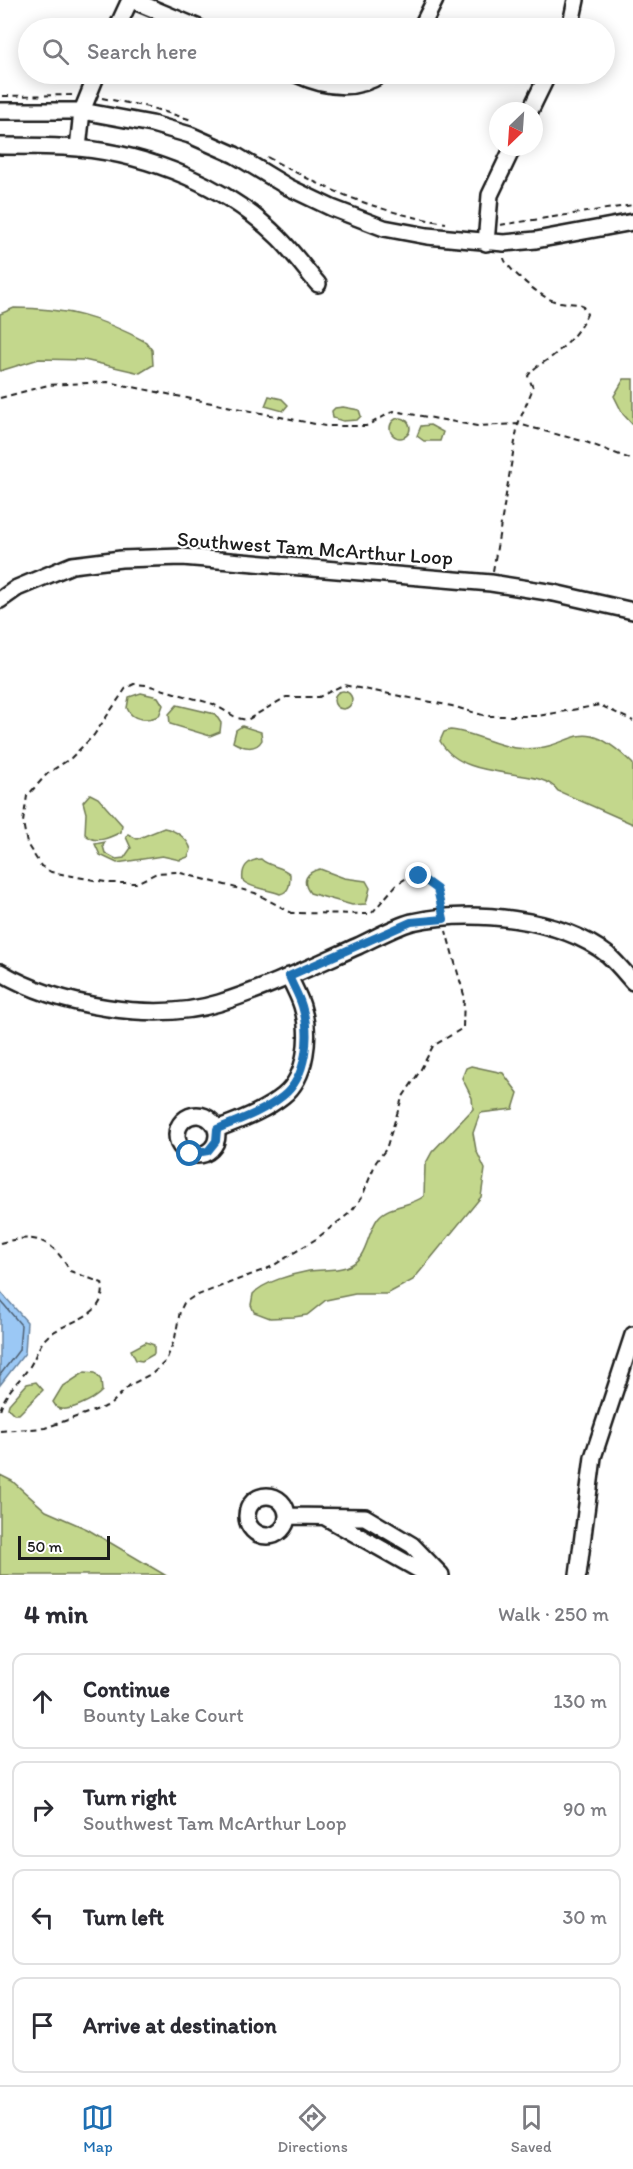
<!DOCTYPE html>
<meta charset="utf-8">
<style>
body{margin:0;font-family:Itim,sans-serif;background:#f7f7f7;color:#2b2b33}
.compass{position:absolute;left:489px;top:102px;width:54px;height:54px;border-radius:50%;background:#fff;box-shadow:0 3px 15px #0003;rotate:205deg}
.scale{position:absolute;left:18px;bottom:15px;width:92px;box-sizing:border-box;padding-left:6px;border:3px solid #1c1c1c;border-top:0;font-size:16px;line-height:21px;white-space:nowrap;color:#1c1c1c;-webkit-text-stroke:4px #fff;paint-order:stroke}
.stop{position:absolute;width:18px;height:18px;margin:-14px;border:4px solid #1f6fb2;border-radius:50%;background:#fff}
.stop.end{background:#1f6fb2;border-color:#fff;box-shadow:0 2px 6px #0008}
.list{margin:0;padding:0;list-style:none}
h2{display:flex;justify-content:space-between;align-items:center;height:78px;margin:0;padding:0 24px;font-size:26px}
h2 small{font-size:20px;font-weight:400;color:#7c7c81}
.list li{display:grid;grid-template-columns:39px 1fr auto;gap:18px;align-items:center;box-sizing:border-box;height:96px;margin:0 12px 12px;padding:0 12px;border:2px solid #e1e1e2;border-radius:12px}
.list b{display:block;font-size:22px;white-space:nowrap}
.list p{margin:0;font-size:20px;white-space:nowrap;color:#7c7c81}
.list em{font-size:20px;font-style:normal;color:#7c7c81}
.icon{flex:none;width:33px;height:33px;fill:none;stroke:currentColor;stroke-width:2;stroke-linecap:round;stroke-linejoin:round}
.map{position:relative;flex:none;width:633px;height:1575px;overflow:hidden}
.search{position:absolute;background:#fff;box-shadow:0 3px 15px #0003;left:18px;right:18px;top:18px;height:66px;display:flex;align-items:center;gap:15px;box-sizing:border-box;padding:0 21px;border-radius:33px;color:#7c7c81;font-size:22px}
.sheet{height:510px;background:#fff}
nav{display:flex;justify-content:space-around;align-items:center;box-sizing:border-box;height:84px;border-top:2px solid #e1e1e2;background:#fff;font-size:16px;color:#7c7c81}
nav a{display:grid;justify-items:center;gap:3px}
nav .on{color:#1f6fb2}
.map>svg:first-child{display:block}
</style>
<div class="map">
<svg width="633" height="1575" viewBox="0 0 633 1575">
<rect width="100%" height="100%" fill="#fff"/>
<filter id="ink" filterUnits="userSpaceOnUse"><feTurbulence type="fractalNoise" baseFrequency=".0167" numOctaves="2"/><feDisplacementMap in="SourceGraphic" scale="12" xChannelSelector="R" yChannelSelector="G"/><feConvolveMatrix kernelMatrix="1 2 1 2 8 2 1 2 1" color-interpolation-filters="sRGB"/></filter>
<g filter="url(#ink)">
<!-- green -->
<path fill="#c3d78c" stroke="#707a54" stroke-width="1.5" d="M 14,308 C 67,308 100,317 146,342 L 152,350 L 153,365 L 140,373 L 84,360 L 39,359 L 0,371 L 0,314 Z
M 624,379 L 633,379 L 633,425 L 623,414 L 614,396 Z
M 269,396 L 282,399 L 288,405 L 283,411 L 265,406 Z
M 343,407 L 359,410 L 361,416 L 357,420 L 343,421 L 333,418 L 332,411 L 335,408 Z
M390 428a10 10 0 1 1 20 0a10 10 0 1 1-20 0Z
M 430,425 L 443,432 L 440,441 L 424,441 L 417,436 L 421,426 Z
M334 700a9 9 0 1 1 18 0a9 9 0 1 1-18 0Z
M 141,693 L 158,697 L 163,705 L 159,716 C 147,721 132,721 127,708 L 129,697 Z
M 177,705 L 215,714 L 221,723 L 220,732 L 210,736 L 170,724 L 169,714 Z
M 242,726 L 261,732 L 262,740 C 256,751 243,748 233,742 L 236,730 Z
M 450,730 C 470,731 494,745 516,748 C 576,755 574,706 633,764 L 633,824 L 558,791 C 539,764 465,785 440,741 L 444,732 Z
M 90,794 L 98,798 L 122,825 L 121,832 C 109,838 95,845 85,834 L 86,813 L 83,802 Z
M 164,828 C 175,830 188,838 191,850 L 188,857 L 180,860 L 162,856 L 117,863 L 100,855 L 95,844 L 105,842 L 103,846 L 105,853 L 116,859 L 124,858 L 131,848 L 126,837 L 128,834 L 137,839 Z
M 261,859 C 269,867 282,866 290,874 C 290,883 290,892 280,894 C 268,889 252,889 243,881 C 241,867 248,860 261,859 Z
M 320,869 L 344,878 L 366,881 L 370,888 L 366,904 L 352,905 L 310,893 C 301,881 306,872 320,869 Z
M 471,1066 L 503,1073 L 518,1093 L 513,1109 L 480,1113 L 473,1133 L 476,1150 L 485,1169 L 481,1197 L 413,1280 L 387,1294 L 355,1294 L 326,1300 L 307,1315 L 294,1317 L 270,1318 L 254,1312 L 251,1305 L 253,1294 C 263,1282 293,1274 309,1271 C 321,1269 334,1271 346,1267 C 368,1260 366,1234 378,1218 C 389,1204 411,1207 424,1196 L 425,1165 L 432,1152 L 473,1109 L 472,1098 L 462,1078 L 466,1068 Z
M 146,1342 L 154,1345 L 154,1354 L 142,1361 L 136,1360 L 131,1350 Z
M 85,1372 L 95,1373 L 101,1380 L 102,1391 C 94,1400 67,1413 57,1408 L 53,1402 L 62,1387 Z
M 36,1382 L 43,1390 L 19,1414 L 14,1414 L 8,1408 L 9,1404 L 27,1384 Z
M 0,1475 L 12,1481 L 46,1511 L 87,1529 L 165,1575 L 0,1575 Z"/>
<!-- water -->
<path fill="#9bc8f5" stroke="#68839e" stroke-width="1.5" d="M 0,1291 L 27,1322 L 25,1353 L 0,1385 Z"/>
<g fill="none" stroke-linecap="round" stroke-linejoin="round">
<!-- shore -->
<path stroke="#4f6173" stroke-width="1.5" d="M 0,1300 L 21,1325 L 19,1350 L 0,1375"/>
<!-- minor casing -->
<g stroke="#1c1c1c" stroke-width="20">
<path id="minor" d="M 132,0 L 199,28
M 117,28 L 130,0
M 421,28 L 435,0
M 570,28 L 576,0
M 296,74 C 324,87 355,92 382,74
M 0,111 L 82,111 L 152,124 L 190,135 L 235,155 L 288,187 L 332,208 L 384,228 L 427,236 L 504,243 L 536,240 L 633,222
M 530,111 L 548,74
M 0,146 C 26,146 52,146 78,148 C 151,155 227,186 279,238 C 293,252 305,269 318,284
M 78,148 L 82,111 L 97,74
M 486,243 L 490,195 L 513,147
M 0,600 L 17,588 L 72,565 L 121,559 L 182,557 L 491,583 L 554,593 L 633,611
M 0,972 C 58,1006 154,1023 219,1003 C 267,988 313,966 358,946 C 375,938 394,927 412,922 C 471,909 560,917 608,955 C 617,963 625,973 633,982
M177 1135a20 20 0 1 1 40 0a20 20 0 1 1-40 0Z
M 217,1129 C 239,1120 263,1112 283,1096 C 307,1077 311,1034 302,1006 C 299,996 293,986 289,976
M247 1516a20 20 0 1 1 40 0a20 20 0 1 1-40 0Z
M 288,1516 L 365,1517 L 412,1545 L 441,1575
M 325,1517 L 428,1575
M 578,1575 L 593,1457 L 633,1335"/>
</g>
<!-- path -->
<path stroke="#1c1c1c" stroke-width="2" stroke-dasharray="6 4.5" stroke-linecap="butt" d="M 3,96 L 75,95
M 102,98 L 148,107 L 192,120
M 267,157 C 326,190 379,213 446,223
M 500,225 L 633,205
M 0,398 L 48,385 L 108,382 L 325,426 L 366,426 L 394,411 L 477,426 L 518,424 L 586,442 L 633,460
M 493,571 L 518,424 L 533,388 L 528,376 C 535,365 545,363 554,355 C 566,345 581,329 587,314 L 582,305 C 571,302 559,304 549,299 C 539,295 505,267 504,258
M 442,904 L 437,889 L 419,876 L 410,876 L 397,884 L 371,914 L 292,913 L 255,893 L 177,872 L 157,873 L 136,883 L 110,883 L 51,872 L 41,866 L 27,844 L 23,822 L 27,796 L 48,773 L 71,758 L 94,735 L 126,688 L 134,684 L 147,685 L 213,704 L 237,718 L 247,720 L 286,697 L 319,697 L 343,685 L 452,706 L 486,716 L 538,716 L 600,705 L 633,721
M 0,1243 C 36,1233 52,1239 70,1271 L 102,1283 C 109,1318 65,1320 47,1337 C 38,1345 35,1360 28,1369 C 17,1384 5,1392 0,1411
M 0,1431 L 45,1428 L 110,1405 L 130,1385 L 153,1373 L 166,1361 L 175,1338 L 180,1311 L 184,1303 L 193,1297 L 271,1267 L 316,1239 L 351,1212 L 362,1197 L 376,1162 L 386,1149 L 402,1098 L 420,1071 L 433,1046 L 463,1028 L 464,995 L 446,931"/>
<!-- minor -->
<use href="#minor" stroke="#fff" stroke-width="15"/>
</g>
</g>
<g fill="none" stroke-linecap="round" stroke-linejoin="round" filter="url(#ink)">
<!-- route -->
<path stroke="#1f6fb2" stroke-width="8" d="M 190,1154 L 208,1151 L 216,1141 L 217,1129 C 239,1120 263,1112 283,1096 C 307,1077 311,1034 302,1006 C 299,996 293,986 289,976 L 411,922 L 444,919 L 437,889 L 419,876"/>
</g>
<g text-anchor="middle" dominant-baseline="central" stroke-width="4.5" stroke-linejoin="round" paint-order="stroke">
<!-- street labels -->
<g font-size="21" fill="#1c1c1c" stroke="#fff">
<text transform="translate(315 548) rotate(4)">Southwest Tam McArthur Loop</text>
</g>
</g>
</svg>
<svg class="compass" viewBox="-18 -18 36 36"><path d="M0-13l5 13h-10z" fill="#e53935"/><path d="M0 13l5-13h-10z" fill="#7c7c81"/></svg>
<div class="scale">50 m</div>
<div class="stop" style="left:190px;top:1154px"></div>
<div class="stop end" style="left:419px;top:876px"></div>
<div class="search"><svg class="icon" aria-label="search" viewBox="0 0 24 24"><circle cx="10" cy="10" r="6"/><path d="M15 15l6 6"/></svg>Search here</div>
</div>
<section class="sheet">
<h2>4 min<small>Walk · 250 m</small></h2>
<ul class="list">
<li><svg class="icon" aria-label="ahead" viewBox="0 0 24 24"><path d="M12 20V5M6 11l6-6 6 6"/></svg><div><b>Continue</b><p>Bounty Lake Court</p></div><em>130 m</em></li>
<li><svg class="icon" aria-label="right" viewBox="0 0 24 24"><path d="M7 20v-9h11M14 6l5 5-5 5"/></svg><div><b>Turn right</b><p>Southwest Tam McArthur Loop</p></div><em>90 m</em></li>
<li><svg class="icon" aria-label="left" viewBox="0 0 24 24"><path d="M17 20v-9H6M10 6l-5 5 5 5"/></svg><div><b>Turn left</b></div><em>30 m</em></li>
<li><svg class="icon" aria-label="arrive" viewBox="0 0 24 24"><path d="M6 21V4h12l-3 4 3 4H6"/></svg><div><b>Arrive at destination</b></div></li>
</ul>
</section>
<nav>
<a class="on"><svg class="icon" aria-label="map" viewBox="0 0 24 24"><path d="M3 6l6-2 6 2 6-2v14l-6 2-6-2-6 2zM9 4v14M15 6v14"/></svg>Map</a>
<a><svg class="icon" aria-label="directions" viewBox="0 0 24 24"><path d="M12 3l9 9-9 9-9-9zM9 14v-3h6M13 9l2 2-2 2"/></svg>Directions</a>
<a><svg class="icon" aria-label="saved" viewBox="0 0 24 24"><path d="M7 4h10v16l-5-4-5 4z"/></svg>Saved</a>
</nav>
